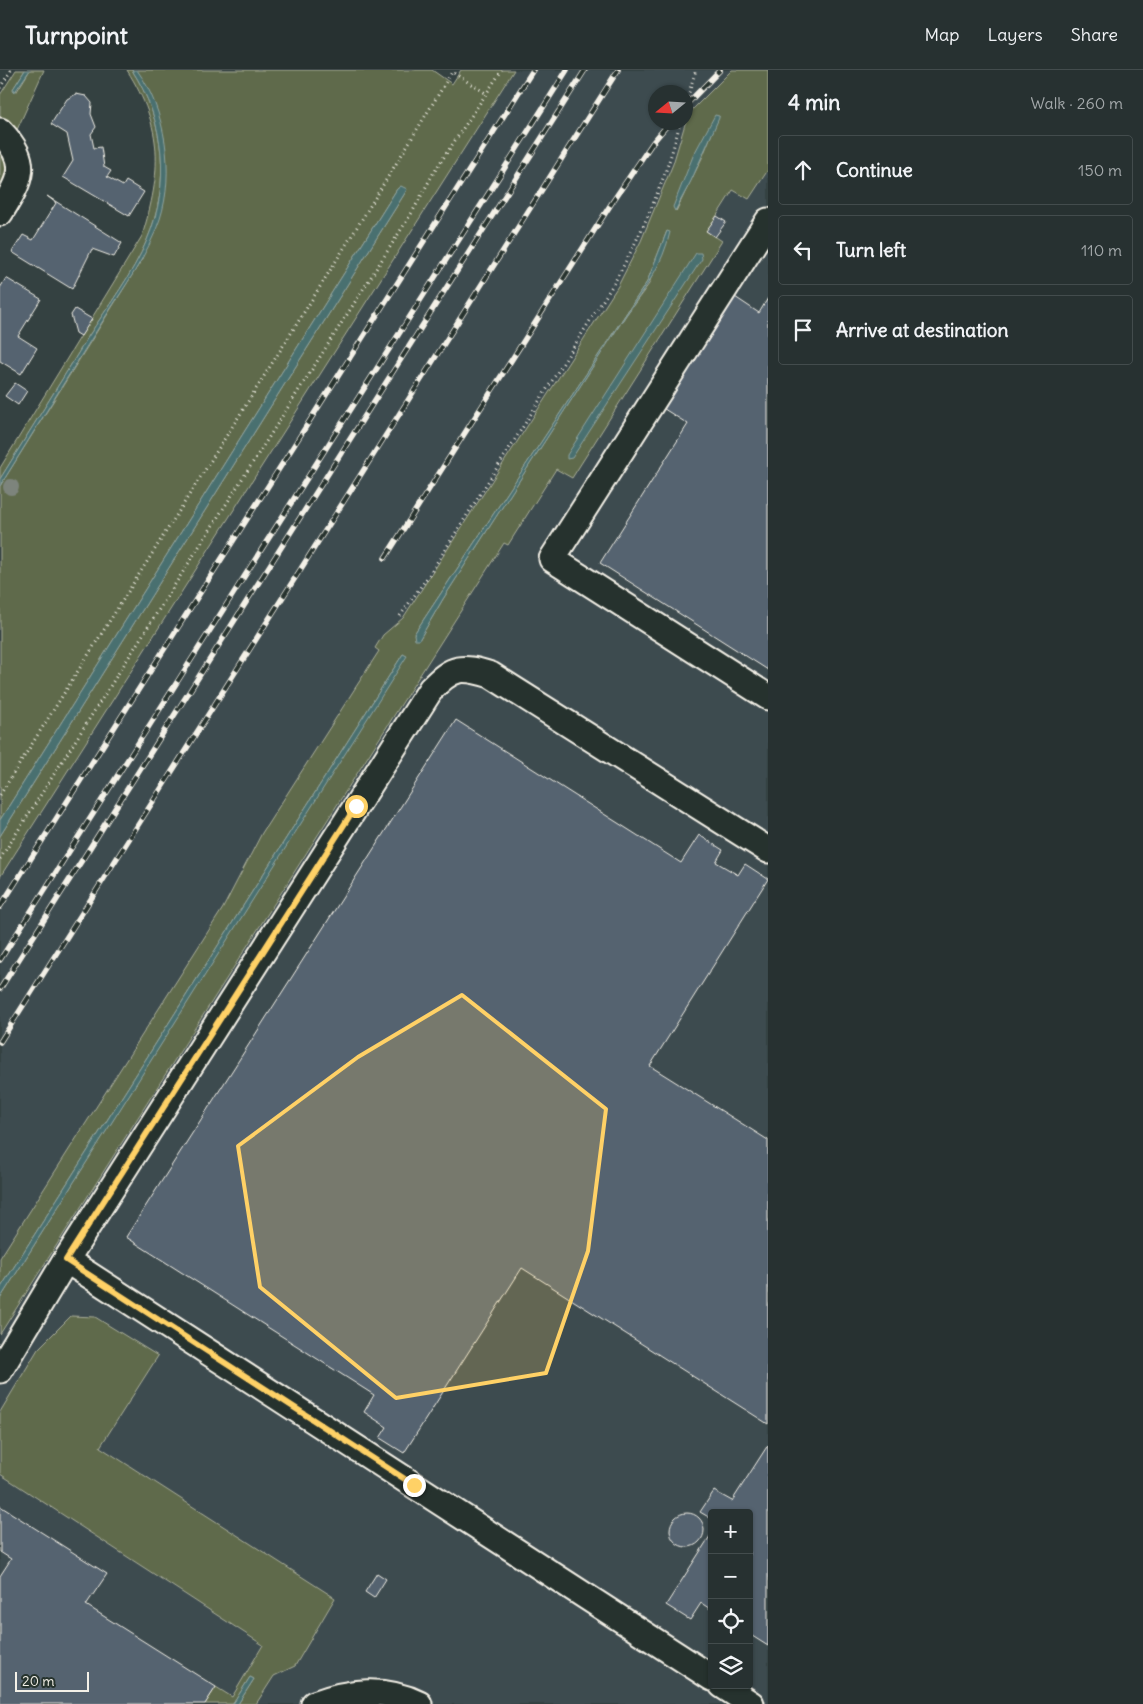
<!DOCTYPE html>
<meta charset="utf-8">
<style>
body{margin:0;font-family:Delius,sans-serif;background:#333d3d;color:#f1f3f6}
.controls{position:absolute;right:15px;bottom:15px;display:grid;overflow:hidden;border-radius:5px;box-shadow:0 1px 4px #0004}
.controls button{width:45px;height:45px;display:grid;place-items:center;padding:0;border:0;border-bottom:1px solid #434c4d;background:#273131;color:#f1f3f6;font:25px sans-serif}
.compass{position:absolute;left:648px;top:15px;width:45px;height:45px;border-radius:50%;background:#273131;box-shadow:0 1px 4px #0004;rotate:252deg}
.scale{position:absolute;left:15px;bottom:12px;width:74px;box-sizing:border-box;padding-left:5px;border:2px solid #f4f1e8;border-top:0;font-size:14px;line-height:18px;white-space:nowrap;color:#f4f1e8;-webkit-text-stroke:4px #26332d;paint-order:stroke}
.stop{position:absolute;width:15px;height:15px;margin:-11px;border:4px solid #ffd166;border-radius:50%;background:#fff}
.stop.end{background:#ffd166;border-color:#fff;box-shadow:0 1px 5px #0008}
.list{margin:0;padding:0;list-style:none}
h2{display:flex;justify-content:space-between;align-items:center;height:65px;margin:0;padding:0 20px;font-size:21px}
h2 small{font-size:16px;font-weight:400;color:#a4a9ab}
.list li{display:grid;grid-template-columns:32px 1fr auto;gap:15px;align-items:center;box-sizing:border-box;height:70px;margin:0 10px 10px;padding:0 10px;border:1px solid #434c4d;border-radius:5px}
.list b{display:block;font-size:19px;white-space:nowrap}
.list em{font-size:16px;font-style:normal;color:#a4a9ab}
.icon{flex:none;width:28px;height:28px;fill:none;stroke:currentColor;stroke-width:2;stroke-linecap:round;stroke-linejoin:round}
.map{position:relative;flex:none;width:768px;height:1634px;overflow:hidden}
header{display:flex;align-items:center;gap:30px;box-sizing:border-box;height:70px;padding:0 25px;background:#273131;border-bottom:1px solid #434c4d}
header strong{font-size:24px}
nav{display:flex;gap:28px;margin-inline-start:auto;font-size:18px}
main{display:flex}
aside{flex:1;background:#273131}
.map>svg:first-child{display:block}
</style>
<header>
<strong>Turnpoint</strong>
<nav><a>Map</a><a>Layers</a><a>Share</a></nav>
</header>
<main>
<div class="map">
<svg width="768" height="1634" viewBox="0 0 768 1634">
<rect width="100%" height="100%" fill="#344141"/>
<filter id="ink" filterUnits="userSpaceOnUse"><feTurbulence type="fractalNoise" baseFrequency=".02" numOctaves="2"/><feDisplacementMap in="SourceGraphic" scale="10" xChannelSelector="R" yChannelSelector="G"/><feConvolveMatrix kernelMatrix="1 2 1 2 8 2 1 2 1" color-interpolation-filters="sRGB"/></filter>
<g filter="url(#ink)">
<!-- built -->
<path fill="#3e4b4f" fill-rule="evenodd" d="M 471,0 L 768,0 L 768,1634 L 0,1634 L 0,741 ZM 656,22 L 686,22 L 686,52 L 656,52 ZM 712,1443 L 749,1443 L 749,1615 L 712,1615 Z"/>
<!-- green -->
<path fill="#5f6b4c" stroke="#aaae9a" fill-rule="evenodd" d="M 16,0 L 25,0 L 13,19 L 17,21 L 30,0 L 44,0 L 16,62 L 0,46 L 0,25 Z
M 127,0 L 132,0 C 165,51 171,114 147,170 C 133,204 108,236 88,267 C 59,315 29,362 0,409 L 0,398 L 142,166 C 162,101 164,59 127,0 Z
M 137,0 L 432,0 L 452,14 L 461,0 L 514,0 L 0,807 L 0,766 L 405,123 L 401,116 L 397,119 L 0,750 L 0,416 L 141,191 L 165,126 L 164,68 Z
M 732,0 L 768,0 L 768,100 L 749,129 L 733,120 L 707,161 L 722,171 L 572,408 L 556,399 L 508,475 L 504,473 L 0,1264 L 0,1229 L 406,586 L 403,584 L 0,1219 L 0,1188 L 223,838 L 262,763 L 379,581 L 375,578 L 383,565 L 403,548 L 618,216 L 641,171 L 673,94 L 688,44 ZM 719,46 L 702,88 L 676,141 ZM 667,161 L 649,214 L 626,245 L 443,529 L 419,570 L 414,564 L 647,212 Z
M 0,75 C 6,92 10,105 0,121 Z
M 71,1246 L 95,1247 L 158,1286 L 100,1377 L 335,1528 L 295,1596 L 274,1606 L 256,1634 L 238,1634 L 254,1609 L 250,1607 L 233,1634 L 205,1634 L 216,1617 L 232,1627 L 263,1575 L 0,1404 L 0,1342 L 38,1279 Z"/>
<!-- water -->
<path fill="#4a6f6f" stroke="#8ea39f" d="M 25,0 L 30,0 L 14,23 L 13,19 Z
M 132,0 L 137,0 C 166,40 175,103 160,149 C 148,185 124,217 104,249 C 69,304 35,360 0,416 L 0,409 C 29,362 59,315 88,267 C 108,236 133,204 147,170 C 171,114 165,51 132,0 Z
M 715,45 L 719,46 L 719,48 L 691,111 L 675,141 L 673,137 L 693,86 Z
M 401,116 L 407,119 L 405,123 L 0,766 L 0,750 L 397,119 Z
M 667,161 L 670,162 C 663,195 645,218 626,245 L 443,529 L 419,570 L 415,570 L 414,564 L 647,212 Z
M 696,183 L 701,183 L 702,189 L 572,388 L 567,389 L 567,385 Z
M 403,584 L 407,586 L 0,1229 L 0,1219 Z
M 250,1607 L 254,1609 L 238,1634 L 233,1634 Z"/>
<!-- building -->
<path fill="#546370" stroke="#f4f1e8" d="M 76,24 L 86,26 L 92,33 L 91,44 L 96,57 L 91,64 L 94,78 L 101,77 L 104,97 L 111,101 L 107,107 L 123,116 L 126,111 L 144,122 L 129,146 L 63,107 L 73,91 L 67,64 L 51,54 L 67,29 Z
M 47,126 L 122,173 L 114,187 L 92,179 L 72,219 L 12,182 L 23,165 L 33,170 L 56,133 Z
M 717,146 L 726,152 L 715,167 L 706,161 Z
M 6,208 L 41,229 L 18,266 L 37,278 L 21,304 L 0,291 L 0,218 Z
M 732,225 L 759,243 L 768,228 L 768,600 L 600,493 L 688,354 L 661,337 Z
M 75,239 L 92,249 L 81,266 L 76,263 L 71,245 Z
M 15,313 L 27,321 L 18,335 L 5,326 Z
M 456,650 L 681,793 L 699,765 L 723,780 L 716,792 L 738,805 L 745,794 L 768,809 L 650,996 L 768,1070 L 768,1354 L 522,1198 L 404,1383 L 380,1368 L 387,1357 L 364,1342 L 374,1325 L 126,1167 Z
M 768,1375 L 768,1576 L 749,1564 L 749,1443 L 712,1443 L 712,1449 L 700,1442 L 714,1421 L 732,1431 Z
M 0,1436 L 107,1504 L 86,1535 L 216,1617 L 205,1634 L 0,1634 L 0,1506 L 11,1489 L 0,1482 Z
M670 1460a17 17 0 1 1 34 0a17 17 0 1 1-34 0Z
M 712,1463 L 712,1540 L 701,1533 L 690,1550 L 666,1535 Z
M 377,1503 L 386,1509 L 374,1528 L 365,1522 Z"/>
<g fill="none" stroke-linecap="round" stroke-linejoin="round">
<!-- minor casing -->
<g stroke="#f4f1e8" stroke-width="29">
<path id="minor" d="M 0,61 C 31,93 21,109 0,143
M 768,151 L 552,489 L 768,627
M 66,1190 L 712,1608
M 0,1300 L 66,1190 L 431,619 C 453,596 462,596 491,605 L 768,780
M 722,1615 L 751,1634
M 314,1634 C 348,1621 386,1617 419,1634"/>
</g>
<!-- path -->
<path stroke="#f4f1e8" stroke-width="3" stroke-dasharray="1 4" stroke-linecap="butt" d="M 0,18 L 11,0
M 686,32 L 696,0
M 400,546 L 429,505 L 614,213 C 641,165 668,106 680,52
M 0,725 C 151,484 305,245 452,2 L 487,24
M 0,789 L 413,141 L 434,102 L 502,0"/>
<!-- minor -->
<use href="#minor" stroke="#26332d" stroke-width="25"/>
<!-- rail casing -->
<g stroke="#f4f1e8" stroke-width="5.5">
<path id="rail" d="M 686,35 L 720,0
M 385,488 L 613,131 L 653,72 L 670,52
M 0,837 L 533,0
M 0,890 L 567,0
M 0,919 L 585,0
M 0,972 L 618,0"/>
</g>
<!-- rail -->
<use href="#rail" stroke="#26332d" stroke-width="4" stroke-dasharray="11" stroke-linecap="butt"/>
</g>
<!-- trees -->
<circle fill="#7d847b" cx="11" cy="417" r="8"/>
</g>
<g fill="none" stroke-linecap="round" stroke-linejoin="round" filter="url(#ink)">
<!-- route -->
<path stroke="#ffd166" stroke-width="6" d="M 356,736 L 66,1190 L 414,1415"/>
</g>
<!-- marked area -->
<path fill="#ffd166" fill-opacity="0.2" stroke="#ffd166" stroke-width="4" stroke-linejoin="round" d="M 462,925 L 606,1039 L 588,1181 L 546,1303 L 396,1328 L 260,1217 L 238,1076 L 358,987 Z"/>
</svg>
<div class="controls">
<button>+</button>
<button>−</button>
<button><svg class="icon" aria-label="locate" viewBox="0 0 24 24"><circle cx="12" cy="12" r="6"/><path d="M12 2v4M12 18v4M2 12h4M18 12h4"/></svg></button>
<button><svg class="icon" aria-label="layers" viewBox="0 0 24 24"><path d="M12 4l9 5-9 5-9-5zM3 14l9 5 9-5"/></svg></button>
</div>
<svg class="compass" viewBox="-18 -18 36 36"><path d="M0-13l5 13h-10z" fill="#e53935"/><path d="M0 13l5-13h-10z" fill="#a4a9ab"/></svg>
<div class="scale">20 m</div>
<div class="stop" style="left:356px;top:736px"></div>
<div class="stop end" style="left:414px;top:1415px"></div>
</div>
<aside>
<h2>4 min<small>Walk · 260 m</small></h2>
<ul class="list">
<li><svg class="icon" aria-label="ahead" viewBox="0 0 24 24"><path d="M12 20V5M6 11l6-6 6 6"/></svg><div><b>Continue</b></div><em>150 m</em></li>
<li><svg class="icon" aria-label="left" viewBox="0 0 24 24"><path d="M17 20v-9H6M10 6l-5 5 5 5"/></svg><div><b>Turn left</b></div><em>110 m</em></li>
<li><svg class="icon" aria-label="arrive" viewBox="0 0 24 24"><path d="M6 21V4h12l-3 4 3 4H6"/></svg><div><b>Arrive at destination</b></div></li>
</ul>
</aside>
</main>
